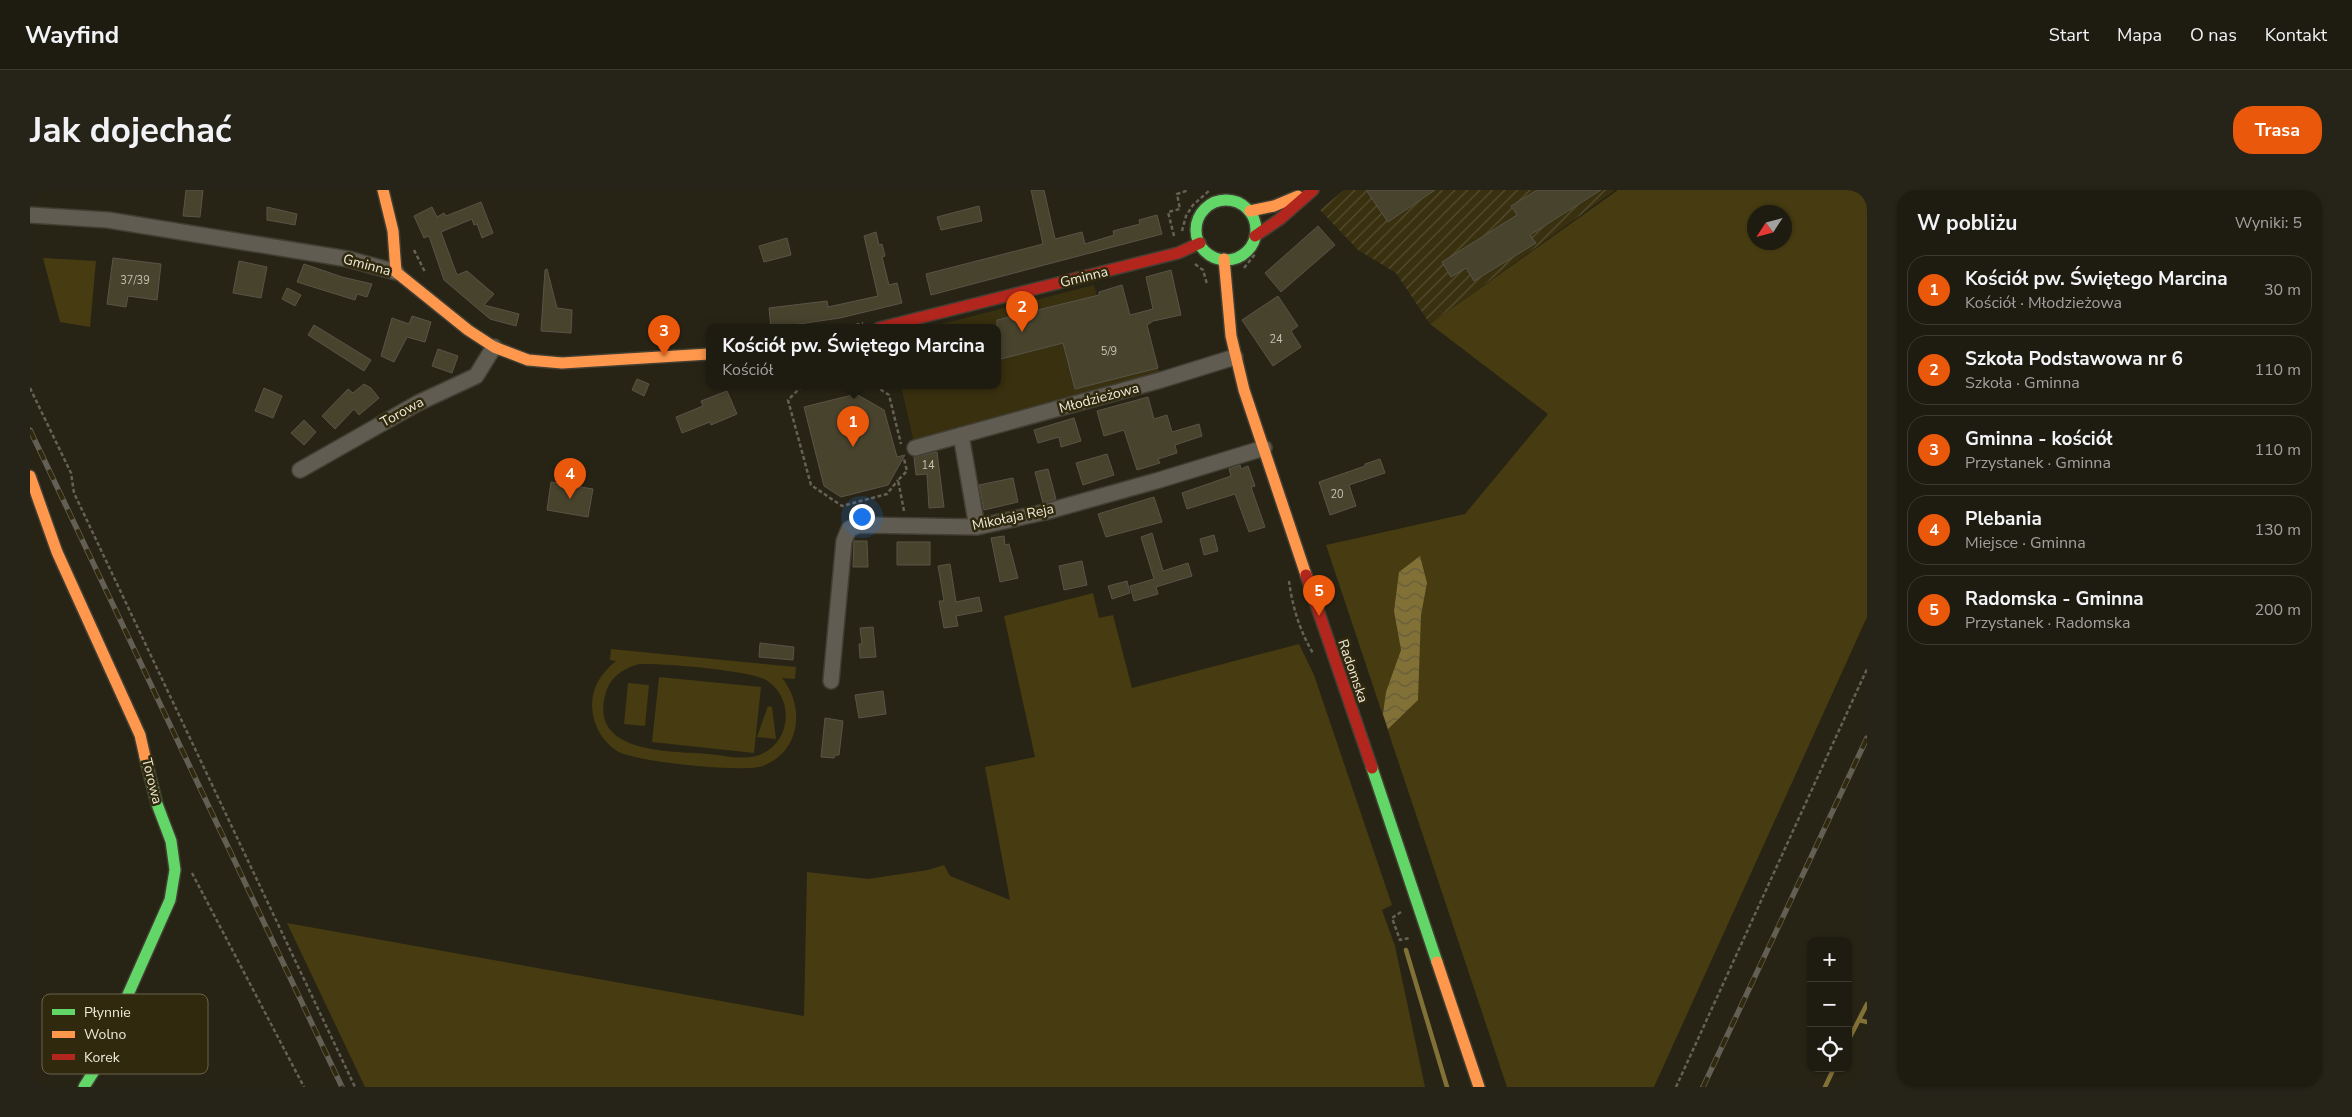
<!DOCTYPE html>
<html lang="pl">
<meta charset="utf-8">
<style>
body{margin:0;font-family:"Nunito Sans",sans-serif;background:#262419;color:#f1f3f6}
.controls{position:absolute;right:15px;bottom:15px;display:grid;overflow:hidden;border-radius:10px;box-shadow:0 1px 4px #0004}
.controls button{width:45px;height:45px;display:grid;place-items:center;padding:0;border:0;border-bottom:1px solid #3c3930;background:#1e1b10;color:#f1f3f6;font:25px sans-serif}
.compass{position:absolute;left:1717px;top:15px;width:45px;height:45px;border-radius:50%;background:#1e1b10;box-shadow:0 1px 4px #0004;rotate:234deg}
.you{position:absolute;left:831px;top:326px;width:18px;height:18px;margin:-12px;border:4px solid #fff;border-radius:50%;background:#1a73e8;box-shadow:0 0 0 8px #1a73e833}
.badge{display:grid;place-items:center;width:32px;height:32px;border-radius:50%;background:#ea580c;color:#fff;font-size:16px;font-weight:700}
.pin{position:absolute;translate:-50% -41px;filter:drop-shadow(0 1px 2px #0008)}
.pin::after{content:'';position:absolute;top:26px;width:18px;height:15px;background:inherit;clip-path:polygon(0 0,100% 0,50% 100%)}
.popup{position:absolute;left:676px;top:134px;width:295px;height:65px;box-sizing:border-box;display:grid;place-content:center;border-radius:10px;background:#1e1b10;filter:drop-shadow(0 1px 4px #0005);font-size:16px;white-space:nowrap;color:#a1a19f}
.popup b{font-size:19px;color:#f1f3f6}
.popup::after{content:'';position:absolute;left:50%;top:100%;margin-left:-10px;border:10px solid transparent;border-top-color:#1e1b10}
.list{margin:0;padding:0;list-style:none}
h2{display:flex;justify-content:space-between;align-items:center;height:65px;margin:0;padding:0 20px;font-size:21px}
h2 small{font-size:16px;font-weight:400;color:#a1a19f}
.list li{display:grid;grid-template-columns:32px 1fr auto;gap:15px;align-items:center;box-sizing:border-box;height:70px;margin:0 10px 10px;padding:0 10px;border:1px solid #3c3930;border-radius:20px}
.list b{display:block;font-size:19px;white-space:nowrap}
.list p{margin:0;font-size:16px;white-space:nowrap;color:#a1a19f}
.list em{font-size:16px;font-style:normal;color:#a1a19f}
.icon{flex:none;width:28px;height:28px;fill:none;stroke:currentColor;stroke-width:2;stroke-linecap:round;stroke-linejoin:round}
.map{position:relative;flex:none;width:1837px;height:897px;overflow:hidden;border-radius:20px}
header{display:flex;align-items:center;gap:30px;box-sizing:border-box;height:70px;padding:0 25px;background:#1e1b10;border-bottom:1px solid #3c3930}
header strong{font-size:24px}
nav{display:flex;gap:28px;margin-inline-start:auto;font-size:18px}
.intro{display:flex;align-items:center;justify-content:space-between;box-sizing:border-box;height:120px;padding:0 30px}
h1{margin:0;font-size:35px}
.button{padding:12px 22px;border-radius:20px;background:#ea580c;color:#fff;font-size:18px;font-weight:700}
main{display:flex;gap:30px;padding:0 30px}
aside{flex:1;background:#1e1b10;border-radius:20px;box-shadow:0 1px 4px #0004}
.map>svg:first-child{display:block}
</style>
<header>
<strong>Wayfind</strong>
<nav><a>Start</a><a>Mapa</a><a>O nas</a><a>Kontakt</a></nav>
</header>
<div class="intro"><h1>Jak dojechać</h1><a class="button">Trasa</a></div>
<main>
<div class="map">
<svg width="1837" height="897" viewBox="0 0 1837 897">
<defs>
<pattern id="industrial-furrows" width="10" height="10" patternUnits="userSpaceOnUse" patternTransform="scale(1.25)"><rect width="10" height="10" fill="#39300f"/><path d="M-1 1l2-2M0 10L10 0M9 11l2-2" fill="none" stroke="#564e31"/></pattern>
<pattern id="water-waves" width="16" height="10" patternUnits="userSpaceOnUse" patternTransform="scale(1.25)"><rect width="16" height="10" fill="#827137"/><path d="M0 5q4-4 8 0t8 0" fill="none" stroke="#655c3c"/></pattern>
</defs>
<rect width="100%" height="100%" fill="#282415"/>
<!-- built -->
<path fill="#39300f" d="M 1064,95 L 1077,145 L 1128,178 L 1130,186 L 884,253 L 871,196 L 967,196 L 967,138 L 896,138 Z"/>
<!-- industrial -->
<path fill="url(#industrial-furrows)" d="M 1314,0 L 1585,0 L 1400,134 L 1366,83 L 1328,60 L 1290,20 Z"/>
<!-- green -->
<path fill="#463b11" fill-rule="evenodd" d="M 1588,0 L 1837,0 L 1837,427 L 1624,897 L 1477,897 L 1296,355 L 1435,324 L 1518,224 L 1400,134 ZM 1724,22 L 1754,22 L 1754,52 L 1724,52 Z
M 13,68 L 66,71 L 60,137 L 30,132 Z
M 1063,403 L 1069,428 L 1083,425 L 1102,498 L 1269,454 L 1284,485 L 1362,715 L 1352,720 L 1365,756 L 1395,897 L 335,897 L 257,733 L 774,826 L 777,682 L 838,689 L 898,680 L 914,675 L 920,686 L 980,710 L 955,577 L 1005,567 L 974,426 Z
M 581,459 L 766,477 L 765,489 L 752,488 C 775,516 771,561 733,576 C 714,583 604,572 587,561 C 571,550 563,535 562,516 C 562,497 571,483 586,471 L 580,470 ZM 609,474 C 631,473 720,480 736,490 C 764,507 762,550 732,564 C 716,571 696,566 679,564 C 644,561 560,565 575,506 C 579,488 592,479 609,474 Z
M 629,487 L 731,497 L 724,563 L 622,552 Z
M 598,493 L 619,495 L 615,536 L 594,534 Z
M 738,516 L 742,517 L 746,549 L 727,547 Z"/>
<!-- water -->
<path fill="url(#water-waves)" d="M 1390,366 L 1397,393 L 1391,425 L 1388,510 L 1358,539 L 1353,524 L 1356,502 L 1371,460 L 1364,421 L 1369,382 Z"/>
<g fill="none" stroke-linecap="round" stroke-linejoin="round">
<!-- stream -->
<path stroke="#827137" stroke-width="4.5" d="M 1376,760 L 1417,897
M 1829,830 L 1837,832
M 1818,851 L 1837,814
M 1795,897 L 1804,878"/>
</g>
<!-- building -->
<path fill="#48432d" stroke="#585448" d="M 156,0 L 173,0 L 170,27 L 153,26 Z
M 1001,0 L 1014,0 L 1025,49 L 1052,42 L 1055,54 L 1084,45 L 1083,41 L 1110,34 L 1109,30 L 1127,25 L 1132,44 L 901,105 L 896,84 L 1013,54 Z
M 1336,0 L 1405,0 L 1358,32 Z
M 1507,0 L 1571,0 L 1500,45 L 1506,53 L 1444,91 L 1436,78 L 1421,87 L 1412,72 L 1487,25 L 1481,16 Z
M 451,12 L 463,43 L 452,48 L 447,34 L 444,35 L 442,29 L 411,42 L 427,85 L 437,81 L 464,104 L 454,115 L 489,124 L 486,136 L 460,129 L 414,90 L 399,46 L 394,48 L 384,26 L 402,17 L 407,27 L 414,23 L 416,26 Z
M 949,16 L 952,31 L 911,40 L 907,27 Z
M 237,17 L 267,24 L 265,35 L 237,30 Z
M 1288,36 L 1305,55 L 1251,102 L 1235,83 Z
M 846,42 L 849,55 L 852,54 L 855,66 L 852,67 L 859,95 L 867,93 L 872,113 L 810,128 L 741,138 L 739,118 L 797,111 L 798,117 L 848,106 L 834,46 Z
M 757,48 L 761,65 L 734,72 L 729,56 Z
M 83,68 L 131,74 L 127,110 L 98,106 L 96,117 L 77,114 Z
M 209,71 L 237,77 L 231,108 L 203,103 Z
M 274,74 L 312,87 L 342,94 L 337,107 L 327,104 L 325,110 L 267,92 Z
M 517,79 L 527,118 L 542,120 L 541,143 L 511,141 L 515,80 Z
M 1141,80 L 1151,125 L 1123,131 L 1117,135 L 1128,178 L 1045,199 L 1033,153 L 967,170 L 967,130 L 1069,105 L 1069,102 L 1092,95 L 1100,125 L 1123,119 L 1116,87 Z
M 257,98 L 271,105 L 265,116 L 252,109 Z
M 1248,106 L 1268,136 L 1261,141 L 1271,157 L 1243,176 L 1212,130 Z
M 382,126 L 401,132 L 395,152 L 377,147 L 364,172 L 351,166 L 362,128 L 379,134 Z
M 284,135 L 341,170 L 334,181 L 278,145 Z
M 408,159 L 428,166 L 422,183 L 402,176 Z
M 607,189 L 619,194 L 614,206 L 602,200 Z
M 334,194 L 341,198 L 349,208 L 329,225 L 324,219 L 305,239 L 292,226 L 318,199 L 323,203 Z
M 234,198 L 252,206 L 243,228 L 225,221 Z
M 697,201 L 707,224 L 681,235 L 680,232 L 652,243 L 646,227 L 673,216 L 671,211 Z
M 826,204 L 854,220 L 867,267 L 875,265 L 858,295 L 811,307 L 794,296 L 774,217 Z
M 1118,207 L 1124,229 L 1137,225 L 1142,242 L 1169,234 L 1172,246 L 1145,255 L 1147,263 L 1128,269 L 1130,273 L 1107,280 L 1094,240 L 1074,246 L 1067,221 Z
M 1044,228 L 1051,251 L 1031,257 L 1029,247 L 1008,253 L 1004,240 Z
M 274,230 L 286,242 L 274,255 L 261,243 Z
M 907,262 L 914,317 L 899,318 L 897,284 L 886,285 L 884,267 Z
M 1077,264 L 1084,285 L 1053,295 L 1046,273 Z
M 1350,269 L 1355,283 L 1319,295 L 1326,316 L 1300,325 L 1289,292 L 1335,276 L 1335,274 Z
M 1210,275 L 1211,279 L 1218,276 L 1225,296 L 1221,297 L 1235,337 L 1219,342 L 1205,304 L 1157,319 L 1152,303 L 1201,286 L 1199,279 Z
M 1018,279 L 1026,309 L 1013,313 L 1005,282 Z
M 983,288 L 988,312 L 954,320 L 949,295 Z
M 521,292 L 563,299 L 558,327 L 517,320 Z
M 1124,307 L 1132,332 L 1076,347 L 1068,324 Z
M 1122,343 L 1133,381 L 1158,373 L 1162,386 L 1126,397 L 1128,404 L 1104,411 L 1100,396 L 1124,389 L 1111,347 Z
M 1184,345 L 1188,361 L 1174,365 L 1170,349 Z
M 974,346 L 975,355 L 979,354 L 988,388 L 970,392 L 961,348 Z
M 824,351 L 837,351 L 838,377 L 823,377 Z
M 867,352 L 900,352 L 900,375 L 867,375 Z
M 1052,371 L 1057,395 L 1034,400 L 1029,376 Z
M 920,374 L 926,412 L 949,407 L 952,421 L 926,426 L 928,436 L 914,438 L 909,411 L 914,411 L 908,376 Z
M 1097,391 L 1100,403 L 1082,409 L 1078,396 Z
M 843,437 L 846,467 L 830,468 L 829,454 L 832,454 L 830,438 Z
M 730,453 L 764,457 L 763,470 L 729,467 Z
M 853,501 L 856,524 L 829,528 L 825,505 Z
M 795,528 L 813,531 L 809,565 L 805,565 L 804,568 L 791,567 Z"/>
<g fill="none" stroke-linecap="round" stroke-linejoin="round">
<!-- street casing -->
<g stroke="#413e33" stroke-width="18">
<path id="street" d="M 0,25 L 78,30 L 318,69 L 366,82
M 931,245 L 947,337
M 885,258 L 1131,190 L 1205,167
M 270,280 L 388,213 L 446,186 L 464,157
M 801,491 L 814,351 L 819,339 L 829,335 L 947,337 L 1015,322 L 1126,291 L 1234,258"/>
</g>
<!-- fast casing -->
<g stroke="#413e33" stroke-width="14">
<path id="fast" d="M1166 40a30 30 0 1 1 60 0a30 30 0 1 1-60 0Z
M 1342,578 L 1407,772
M 54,897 L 64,881 L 140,710 L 145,680 L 141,651 L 127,614 L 115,567"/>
</g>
<!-- slow casing -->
<g stroke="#413e33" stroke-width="14">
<path id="slow" d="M 353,0 L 363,41 L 366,82 L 438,140 L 464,157 L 498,170 L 532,173 L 679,164
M 1220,21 L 1244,16 L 1268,6
M 1194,69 L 1201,146 L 1214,200 L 1276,385
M 0,286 L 27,362 L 110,545 L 115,567
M 1407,772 L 1449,897"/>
</g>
<!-- jam casing -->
<g stroke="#413e33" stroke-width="14">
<path id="jam" d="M 1225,46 L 1250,29 L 1283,0
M 849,138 L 1148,63 L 1170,53
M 1276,385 L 1342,578"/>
</g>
<!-- path -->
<path stroke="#646156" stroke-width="2.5" stroke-dasharray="4 2.5" stroke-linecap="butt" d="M 1152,41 L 1156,26 L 1163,15 L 1180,0
M 1144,46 L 1138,22 L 1150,19 L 1147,4 L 1159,0
M 384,60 L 395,82
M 1165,74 L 1173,80 L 1177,94
M 1214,78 L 1226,63
M 813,138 L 833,133
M 772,196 L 758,210 L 781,295 L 812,316 L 857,304 L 868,290
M 845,196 L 859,205 L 871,254
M 0,198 L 41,283 L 44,303 L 325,897
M 874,321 L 868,290 L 877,281 L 874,269
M 1259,391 C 1262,415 1270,442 1283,463
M 162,683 L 274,897
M 1371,722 L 1362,728 L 1370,750 L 1380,748
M 1646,897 L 1837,479"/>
<!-- street -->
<use href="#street" stroke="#605c51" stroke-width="15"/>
<!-- fast -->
<use href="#fast" stroke="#63d668" stroke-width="11"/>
<!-- slow -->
<use href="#slow" stroke="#ff974d" stroke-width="11"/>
<!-- jam -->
<use href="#jam" stroke="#b3261e" stroke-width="11"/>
<!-- rail casing -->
<g stroke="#625f54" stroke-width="5.5">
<path id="rail" d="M 0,240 L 312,897
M 1673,897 L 1837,548"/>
</g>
<!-- rail -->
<use href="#rail" stroke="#30290d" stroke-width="4" stroke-dasharray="11" stroke-linecap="butt"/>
</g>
<g text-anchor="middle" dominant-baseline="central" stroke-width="5" stroke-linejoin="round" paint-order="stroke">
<!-- number labels -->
<g font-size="11" fill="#c5c0af">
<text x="105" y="90">37/39</text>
<text x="1246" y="149">24</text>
<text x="1079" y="161">5/9</text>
<text x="898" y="275">14</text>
<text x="1307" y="304">20</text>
</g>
<!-- street labels -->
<g font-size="14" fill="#efeada" stroke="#30290d">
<text transform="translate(337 75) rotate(15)">Gminna</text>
<text transform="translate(1054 87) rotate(-14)">Gminna</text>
<text transform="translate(1069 208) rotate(-15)">Młodzieżowa</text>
<text transform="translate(372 222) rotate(-29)">Torowa</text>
<text transform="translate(983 327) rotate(-12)">Mikołaja Reja</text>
<text transform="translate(1323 481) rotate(71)">Radomska</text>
<text transform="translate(122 591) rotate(76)">Torowa</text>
</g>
</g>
<!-- legend -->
<rect x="12" y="804" width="166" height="80" rx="8" fill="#30290d" stroke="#69634a" stroke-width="1"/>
<rect x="22" y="819" width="23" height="6" fill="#63d668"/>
<rect x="22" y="841" width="23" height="7" fill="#ff974d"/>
<rect x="22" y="864" width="23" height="6" fill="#b3261e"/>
<g font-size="14" fill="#efeada">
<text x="54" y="827">Płynnie</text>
<text x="54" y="849">Wolno</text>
<text x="54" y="872">Korek</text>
</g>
</svg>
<div class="controls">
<button>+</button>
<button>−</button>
<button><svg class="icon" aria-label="locate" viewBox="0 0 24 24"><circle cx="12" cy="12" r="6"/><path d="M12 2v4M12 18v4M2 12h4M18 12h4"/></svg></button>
</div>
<svg class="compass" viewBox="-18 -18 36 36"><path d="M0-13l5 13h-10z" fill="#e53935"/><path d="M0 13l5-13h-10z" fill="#a1a19f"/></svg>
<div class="you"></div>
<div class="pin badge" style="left:823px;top:257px">1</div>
<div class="popup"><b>Kościół pw. Świętego Marcina</b>Kościół</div>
<div class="pin badge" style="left:992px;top:142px">2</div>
<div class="pin badge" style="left:634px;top:166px">3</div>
<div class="pin badge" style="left:540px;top:309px">4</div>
<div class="pin badge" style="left:1289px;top:426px">5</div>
</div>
<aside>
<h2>W pobliżu<small>Wyniki: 5</small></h2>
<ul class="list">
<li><span class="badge">1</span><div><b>Kościół pw. Świętego Marcina</b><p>Kościół · Młodzieżowa</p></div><em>30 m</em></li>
<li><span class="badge">2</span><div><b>Szkoła Podstawowa nr 6</b><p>Szkoła · Gminna</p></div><em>110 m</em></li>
<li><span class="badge">3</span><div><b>Gminna - kościół</b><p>Przystanek · Gminna</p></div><em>110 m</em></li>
<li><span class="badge">4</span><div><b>Plebania</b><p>Miejsce · Gminna</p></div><em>130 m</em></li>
<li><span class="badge">5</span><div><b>Radomska - Gminna</b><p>Przystanek · Radomska</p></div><em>200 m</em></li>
</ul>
</aside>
</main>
